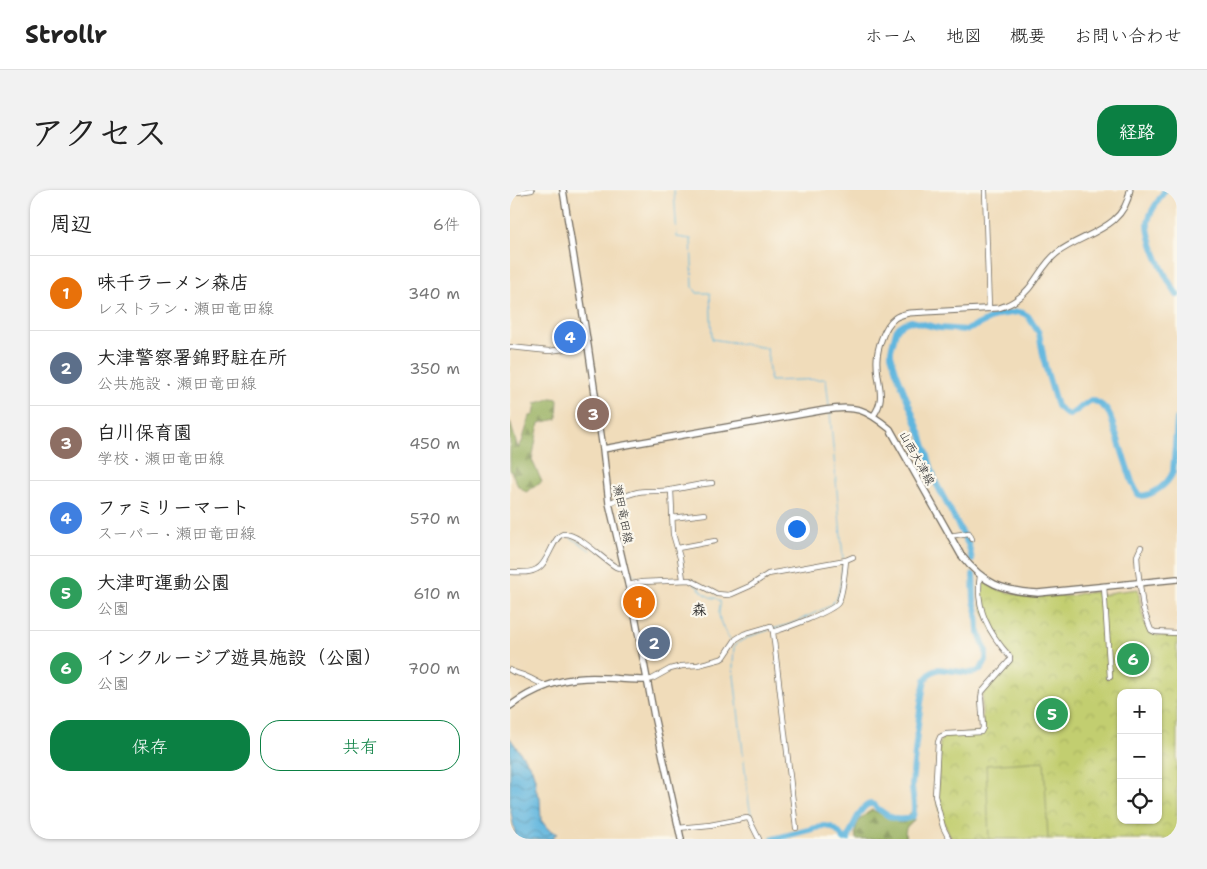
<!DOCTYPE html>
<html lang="ja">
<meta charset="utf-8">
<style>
body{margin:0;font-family:"Shantell Sans","Klee One",sans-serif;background:#f2f2f2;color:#222}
.controls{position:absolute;right:15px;bottom:15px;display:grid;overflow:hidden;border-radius:10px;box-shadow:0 1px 4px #0004}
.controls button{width:45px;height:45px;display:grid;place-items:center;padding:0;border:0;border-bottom:1px solid #e0e0e0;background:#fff;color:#222;font:25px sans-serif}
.you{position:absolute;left:286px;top:338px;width:18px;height:18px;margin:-12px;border:4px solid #fff;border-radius:50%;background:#1a73e8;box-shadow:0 0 0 8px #1a73e833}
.badge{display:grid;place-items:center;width:32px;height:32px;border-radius:50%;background:#0b8043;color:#fff;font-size:16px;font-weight:700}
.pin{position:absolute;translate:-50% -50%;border:2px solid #fff;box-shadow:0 1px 5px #0006}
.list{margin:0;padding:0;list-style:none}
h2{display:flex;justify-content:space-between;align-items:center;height:65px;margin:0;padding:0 20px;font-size:21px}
h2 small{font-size:16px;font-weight:400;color:#767676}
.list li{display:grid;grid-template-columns:32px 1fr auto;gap:15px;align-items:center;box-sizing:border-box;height:75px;padding:0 20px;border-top:1px solid #e0e0e0}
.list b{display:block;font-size:19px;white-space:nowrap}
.list p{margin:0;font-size:16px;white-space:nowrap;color:#767676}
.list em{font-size:16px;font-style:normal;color:#767676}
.actions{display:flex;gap:10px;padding:15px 20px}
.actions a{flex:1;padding:11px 0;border:1px solid #0b8043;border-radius:20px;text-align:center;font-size:18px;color:#0b8043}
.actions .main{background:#0b8043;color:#fff}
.icon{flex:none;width:28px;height:28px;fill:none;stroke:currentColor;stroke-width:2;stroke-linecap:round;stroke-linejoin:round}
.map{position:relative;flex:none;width:667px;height:649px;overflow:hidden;border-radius:20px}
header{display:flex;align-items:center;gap:30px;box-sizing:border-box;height:70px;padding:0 25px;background:#fff;border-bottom:1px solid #e0e0e0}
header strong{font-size:24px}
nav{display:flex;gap:28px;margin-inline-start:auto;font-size:18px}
.intro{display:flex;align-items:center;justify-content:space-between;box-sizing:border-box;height:120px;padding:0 30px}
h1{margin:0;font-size:35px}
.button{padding:12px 22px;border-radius:20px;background:#0b8043;color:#fff;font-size:18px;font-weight:700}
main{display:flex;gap:30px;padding:0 30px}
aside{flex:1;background:#fff;border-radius:20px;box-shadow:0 1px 4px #0004}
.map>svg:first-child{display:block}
</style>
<header>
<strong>Strollr</strong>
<nav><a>ホーム</a><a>地図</a><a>概要</a><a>お問い合わせ</a></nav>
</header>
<div class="intro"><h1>アクセス</h1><a class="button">経路</a></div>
<main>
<aside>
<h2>周辺<small>6件</small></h2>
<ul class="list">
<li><span class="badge" style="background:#e8710a">1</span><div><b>味千ラーメン森店</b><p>レストラン · 瀬田竜田線</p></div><em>340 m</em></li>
<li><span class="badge" style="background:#5c6f8a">2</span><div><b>大津警察署錦野駐在所</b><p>公共施設 · 瀬田竜田線</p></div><em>350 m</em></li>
<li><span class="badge" style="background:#8d6e63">3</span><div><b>白川保育園</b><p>学校 · 瀬田竜田線</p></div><em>450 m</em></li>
<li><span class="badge" style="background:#3f7fe0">4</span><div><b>ファミリーマート</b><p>スーパー · 瀬田竜田線</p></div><em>570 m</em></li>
<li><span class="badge" style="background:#2e9e5b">5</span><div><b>大津町運動公園</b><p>公園</p></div><em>610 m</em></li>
<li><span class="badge" style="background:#2e9e5b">6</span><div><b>インクルージブ遊具施設（公園）</b><p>公園</p></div><em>700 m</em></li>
</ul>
<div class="actions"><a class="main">保存</a><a>共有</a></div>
</aside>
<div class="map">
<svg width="667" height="649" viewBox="0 0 667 649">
<defs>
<pattern id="forest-firs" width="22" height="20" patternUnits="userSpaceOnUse" patternTransform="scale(1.25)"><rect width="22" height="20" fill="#99b162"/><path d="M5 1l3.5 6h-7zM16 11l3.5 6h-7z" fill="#7d9051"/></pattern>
<pattern id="park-crowns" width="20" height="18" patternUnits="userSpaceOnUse" patternTransform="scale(1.25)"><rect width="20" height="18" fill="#c2ce70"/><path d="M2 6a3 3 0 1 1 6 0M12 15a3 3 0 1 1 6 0" fill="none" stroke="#a7b161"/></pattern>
<pattern id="water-waves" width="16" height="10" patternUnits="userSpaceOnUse" patternTransform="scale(1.25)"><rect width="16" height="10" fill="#61b6de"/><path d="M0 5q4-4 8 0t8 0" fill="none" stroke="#5094b4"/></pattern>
</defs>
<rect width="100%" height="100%" fill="#fbf7ec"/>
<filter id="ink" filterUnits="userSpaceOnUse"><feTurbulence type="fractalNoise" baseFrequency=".02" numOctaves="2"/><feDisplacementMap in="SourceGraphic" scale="10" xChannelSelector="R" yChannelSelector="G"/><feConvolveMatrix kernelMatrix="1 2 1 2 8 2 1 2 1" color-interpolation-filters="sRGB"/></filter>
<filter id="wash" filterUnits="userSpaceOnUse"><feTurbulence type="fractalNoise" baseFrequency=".0096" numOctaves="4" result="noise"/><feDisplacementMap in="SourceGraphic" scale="20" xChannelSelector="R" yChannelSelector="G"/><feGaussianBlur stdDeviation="1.12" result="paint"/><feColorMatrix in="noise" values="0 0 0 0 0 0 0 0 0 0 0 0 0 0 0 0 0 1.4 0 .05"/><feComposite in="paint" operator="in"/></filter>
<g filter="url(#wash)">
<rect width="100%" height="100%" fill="#f0dcba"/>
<!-- forest -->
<path fill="url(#forest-firs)" stroke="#626e46" d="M 41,208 L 48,209 L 47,229 L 29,233 L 22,270 L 32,292 L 16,302 L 8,296 L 0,279 L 0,232 L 8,258 L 12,252 L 20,226 L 24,225 L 26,213 L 34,211 Z
M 407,616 L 404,630 C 396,637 394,638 396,649 L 346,649 C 343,634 351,627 362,620 C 373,624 387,633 398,625 C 401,623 404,619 407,616 Z"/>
<!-- park -->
<path fill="url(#park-crowns)" stroke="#767c4e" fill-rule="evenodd" d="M 471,391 L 486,399 L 512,406 L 561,406 L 572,403 L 587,402 L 593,405 L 599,404 L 604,402 L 628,399 C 630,410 632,434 640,441 C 646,447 659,446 667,446 L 667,649 L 442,649 L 433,631 L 427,609 L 430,553 L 432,548 L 437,546 L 473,542 C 473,531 470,511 474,501 C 478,493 490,483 497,477 L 500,476 L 503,470 C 485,447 467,421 471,391 ZM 611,503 L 648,503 L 648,630 L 611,630 Z"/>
<!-- pitch -->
<path fill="#c2ce70" stroke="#767c4e" d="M 534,571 L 538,649 L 479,649 L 476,575 Z"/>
<!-- water -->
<path fill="url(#water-waves)" stroke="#467084" d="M 0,548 L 22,579 L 25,589 L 26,600 L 30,607 L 31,630 L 38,639 L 48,644 L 44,645 L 43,649 L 6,649 L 0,617 Z"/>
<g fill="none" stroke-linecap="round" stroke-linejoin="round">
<!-- stream -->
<path stroke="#61b6de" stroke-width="1" d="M 164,0 L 167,47 L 181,49 L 183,97 L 187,103 L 200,103 L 202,149 L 257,158 L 260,191 L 316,189 L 319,216
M 320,223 L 333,368
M 60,347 L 80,360
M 46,354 L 52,347
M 117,381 L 121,382 L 130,390
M 27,382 C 35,377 40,369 43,360
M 184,394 C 191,399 197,409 206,408 L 210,411 C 211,415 209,419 209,422 C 209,434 216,443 222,453
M 263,439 L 281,434 L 320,416 L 328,406 L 331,390 L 333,372
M 224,456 C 234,447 247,444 259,440
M 224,456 L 223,477 L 239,614 L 243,633"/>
<!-- river -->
<path stroke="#61b6de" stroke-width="6" d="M 655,0 C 650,9 642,18 639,28 C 633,45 657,90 667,105
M 462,370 L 459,356 L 426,293 L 413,250 L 386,181 L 381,165 L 381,160 L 386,141 L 389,137 L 395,133 L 401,131 L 429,138 L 457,140 L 488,125 L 508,122 L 513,123 L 518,126 L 529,143 L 535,175 L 547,216 L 556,224 L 560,225 L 581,210 C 589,212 596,218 600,225 L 622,292 L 628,304 L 631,306 C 644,305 658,294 663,282 L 667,229
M 263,649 L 314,636 C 324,636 327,641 334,649
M 338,649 C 341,641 351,613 361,614 C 363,614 366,616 367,618 C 379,627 388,634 403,626 C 406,616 402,606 402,595 C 405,560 408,524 415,490 C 419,484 422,481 429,479 L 460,483 L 466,482 L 471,479 L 476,470 L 476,461 L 468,440 L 467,422 L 464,411 L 463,385"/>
</g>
</g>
<g filter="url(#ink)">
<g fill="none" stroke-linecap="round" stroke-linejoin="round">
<!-- minor casing -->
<g stroke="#70695d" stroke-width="6">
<path id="minor" d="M 475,0 L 479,119
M 0,1 L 8,2 L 22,0
M 0,157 L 39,161 L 78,156
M 161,300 L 163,344 L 170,368 L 173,389
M 99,313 C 108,309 118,304 128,302 C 139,300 150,302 160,300 C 174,298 188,294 202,293
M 162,328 L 195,324
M 439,346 L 459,343 L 462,349
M 631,357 L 627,366 L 628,380 L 633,418 L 639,435 L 641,440 L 645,442 L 667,443
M 168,358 L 205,351
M 0,382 C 8,382 19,384 27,379 C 39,373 43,345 54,344 C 68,343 93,370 106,377 C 108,378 111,378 114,379
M 118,395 L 132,392 L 180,390 L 207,404 L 218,405 L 222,404 L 240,396 L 258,384 L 336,370 L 343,367
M 594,396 L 600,487
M 263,442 C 276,438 321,422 328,413 C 333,405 335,380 336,370
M 0,480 C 4,483 8,483 13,485 C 21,488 28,493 37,496
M 137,490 L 142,489 L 160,479 L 172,476 L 188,475 L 211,469 L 214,467 L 226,449 L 234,444 L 261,436 L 263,442 L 286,638
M 168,638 L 200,635 L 237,628 L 239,629 L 249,649
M 439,649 L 433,637 L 425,606 L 428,552 L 430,547 L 436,544 L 471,542 L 473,538 L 471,508 L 472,502 L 500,470 L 500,467 C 479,443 465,419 470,386"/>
</g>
<!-- tertiary casing -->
<g stroke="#70695d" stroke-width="7">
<path id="tertiary" d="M 363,226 C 377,208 367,194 367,174 C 366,161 374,136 385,128 C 389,125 395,124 399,123 L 489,118 C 495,116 501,114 506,110 C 524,99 530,76 547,63 C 573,43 614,40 620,0"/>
</g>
<!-- secondary casing -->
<g stroke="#70695d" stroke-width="8">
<path id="secondary" d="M 53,0 L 78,156 L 93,259 L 99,313 L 123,415 L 144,526 L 171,649
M 93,259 L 315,220 C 346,215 356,219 380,239 L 451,365 C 474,394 492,401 528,403 L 667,389
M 0,516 C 22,500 48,489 75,488 C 96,487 116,490 137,490"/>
</g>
<!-- minor -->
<use href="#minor" stroke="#fff" stroke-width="4.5"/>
<!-- tertiary -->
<use href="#tertiary" stroke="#fff" stroke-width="5"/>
<!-- secondary -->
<use href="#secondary" stroke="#fff" stroke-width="5.5"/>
</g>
</g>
<g text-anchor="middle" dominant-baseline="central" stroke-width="4.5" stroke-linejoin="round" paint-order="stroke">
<!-- street labels -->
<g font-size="12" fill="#2b2b2b" stroke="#fbf7ec">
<text transform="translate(407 268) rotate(61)">山西大津線</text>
<text transform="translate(113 324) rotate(79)">瀬田竜田線</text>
</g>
<!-- quarter labels -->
<g font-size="15" font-weight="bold" fill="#2b2b2b" stroke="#fbf7ec">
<text x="189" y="420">森</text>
</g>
</g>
</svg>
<div class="controls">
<button>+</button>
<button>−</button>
<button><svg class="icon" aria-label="locate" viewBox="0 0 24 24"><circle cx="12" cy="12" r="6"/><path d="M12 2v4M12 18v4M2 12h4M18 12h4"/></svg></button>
</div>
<div class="you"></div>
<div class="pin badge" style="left:129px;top:412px;background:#e8710a">1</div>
<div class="pin badge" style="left:144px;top:453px;background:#5c6f8a">2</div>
<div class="pin badge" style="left:83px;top:224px;background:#8d6e63">3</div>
<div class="pin badge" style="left:60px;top:147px;background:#3f7fe0">4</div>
<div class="pin badge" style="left:542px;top:524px;background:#2e9e5b">5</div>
<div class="pin badge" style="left:623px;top:469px;background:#2e9e5b">6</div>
</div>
</main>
